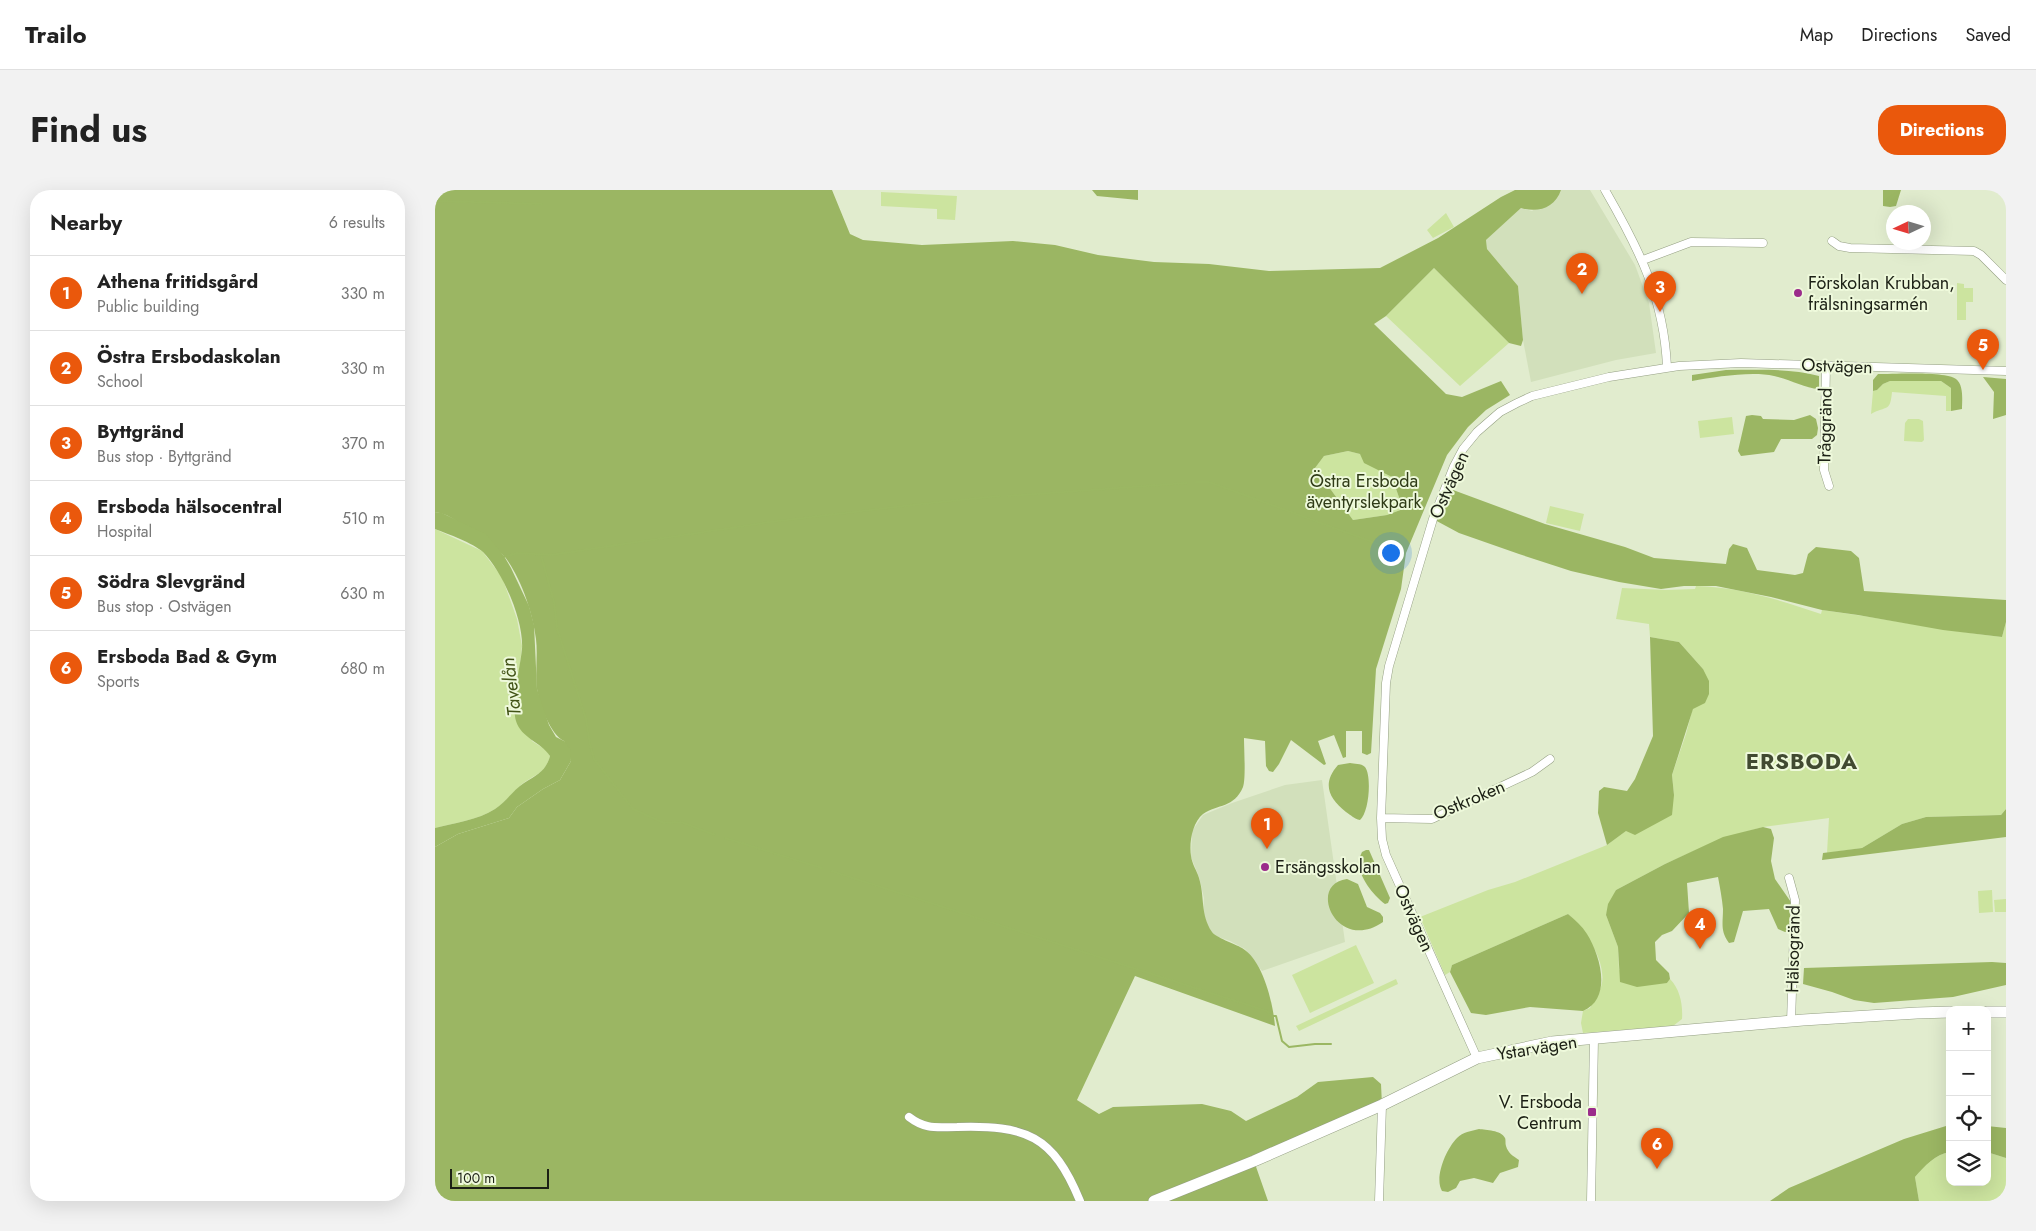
<!DOCTYPE html>
<meta charset="utf-8">
<style>
body{margin:0;font-family:Jost,sans-serif;background:#f2f2f2;color:#222}
.controls{position:absolute;right:15px;bottom:15px;display:grid;overflow:hidden;border-radius:10px;box-shadow:0 5px 20px #0002}
.controls button{width:45px;height:45px;display:grid;place-items:center;padding:0;border:0;border-bottom:1px solid #e0e0e0;background:#fff;color:#222;font:25px sans-serif}
.compass{position:absolute;left:1451px;top:15px;width:45px;height:45px;border-radius:50%;background:#fff;box-shadow:0 5px 20px #0002;rotate:266deg}
.scale{position:absolute;left:15px;bottom:12px;width:99px;box-sizing:border-box;padding-left:5px;border:2px solid #1c2015;border-top:0;font-size:14px;line-height:18px;white-space:nowrap;color:#1c2015;-webkit-text-stroke:4px #eef9db;paint-order:stroke}
.you{position:absolute;left:955px;top:362px;width:18px;height:18px;margin:-12px;border:4px solid #fff;border-radius:50%;background:#1a73e8;box-shadow:0 0 0 8px #1a73e833}
.badge{display:grid;place-items:center;width:32px;height:32px;border-radius:50%;background:#ea580c;color:#fff;font-size:16px;font-weight:700}
.pin{position:absolute;translate:-50% -41px;filter:drop-shadow(0 1px 2px #0008)}
.pin::after{content:'';position:absolute;top:26px;width:18px;height:15px;background:inherit;clip-path:polygon(0 0,100% 0,50% 100%)}
.list{margin:0;padding:0;list-style:none}
h2{display:flex;justify-content:space-between;align-items:center;height:65px;margin:0;padding:0 20px;font-size:21px}
h2 small{font-size:16px;font-weight:400;color:#767676}
.list li{display:grid;grid-template-columns:32px 1fr auto;gap:15px;align-items:center;box-sizing:border-box;height:75px;padding:0 20px;border-top:1px solid #e0e0e0}
.list b{display:block;font-size:19px;white-space:nowrap}
.list p{margin:0;font-size:16px;white-space:nowrap;color:#767676}
.list em{font-size:16px;font-style:normal;color:#767676}
.icon{flex:none;width:28px;height:28px;fill:none;stroke:currentColor;stroke-width:2;stroke-linecap:round;stroke-linejoin:round}
.map{position:relative;flex:none;width:1571px;height:1011px;overflow:hidden;border-radius:20px}
header{display:flex;align-items:center;gap:30px;box-sizing:border-box;height:70px;padding:0 25px;background:#fff;border-bottom:1px solid #e0e0e0}
header strong{font-size:24px}
nav{display:flex;gap:28px;margin-inline-start:auto;font-size:18px}
.intro{display:flex;align-items:center;justify-content:space-between;box-sizing:border-box;height:120px;padding:0 30px}
h1{margin:0;font-size:35px}
.button{padding:12px 22px;border-radius:20px;background:#ea580c;color:#fff;font-size:18px;font-weight:700}
main{display:flex;gap:30px;padding:0 30px}
aside{flex:1;background:#fff;border-radius:20px;box-shadow:0 5px 20px #0002}
.map>svg:first-child{display:block}
</style>
<header>
<strong>Trailo</strong>
<nav><a>Map</a><a>Directions</a><a>Saved</a></nav>
</header>
<div class="intro"><h1>Find us</h1><a class="button">Directions</a></div>
<main>
<aside>
<h2>Nearby<small>6 results</small></h2>
<ul class="list">
<li><span class="badge">1</span><div><b>Athena fritidsgård</b><p>Public building</p></div><em>330 m</em></li>
<li><span class="badge">2</span><div><b>Östra Ersbodaskolan</b><p>School</p></div><em>330 m</em></li>
<li><span class="badge">3</span><div><b>Byttgränd</b><p>Bus stop · Byttgränd</p></div><em>370 m</em></li>
<li><span class="badge">4</span><div><b>Ersboda hälsocentral</b><p>Hospital</p></div><em>510 m</em></li>
<li><span class="badge">5</span><div><b>Södra Slevgränd</b><p>Bus stop · Ostvägen</p></div><em>630 m</em></li>
<li><span class="badge">6</span><div><b>Ersboda Bad &amp; Gym</b><p>Sports</p></div><em>680 m</em></li>
</ul>
</aside>
<div class="map">
<svg width="1571" height="1011" viewBox="0 0 1571 1011">
<rect width="100%" height="100%" fill="#e1ecce"/>
<!-- built -->
<path fill="#d2e0bb" d="M 1126,0 L 1155,0 L 1200,75 L 1214,113 L 1221,163 L 1181,170 L 1096,192 L 1088,150 L 1083,96 L 1052,59 L 1051,50 L 1086,18 L 1097,21 Z
M 887,590 L 910,752 L 827,781 L 810,759 L 795,751 L 778,745 L 768,728 L 769,708 L 764,687 L 756,667 L 757,641 L 768,625 L 797,613 L 850,595 Z"/>
<!-- green -->
<path fill="#cce49f" d="M 446,2 L 522,6 L 520,30 L 502,29 L 502,19 L 446,16 Z
M 1011,23 L 1019,37 L 998,48 L 992,40 Z
M 999,78 L 1074,153 L 1025,196 L 951,126 Z
M 1522,93 L 1529,94 L 1529,98 L 1538,98 L 1538,112 L 1531,112 L 1531,130 L 1522,130 Z
M 1455,191 L 1506,191 L 1516,198 L 1516,221 L 1511,221 L 1511,206 L 1457,202 C 1455,223 1452,215 1436,224 L 1438,201 L 1442,200 L 1448,194 Z
M 1297,227 L 1299,244 L 1265,248 L 1263,231 Z
M 1473,229 L 1484,229 L 1488,231 L 1489,250 L 1487,252 L 1469,251 L 1470,233 Z
M 913,261 L 925,264 L 957,287 L 968,319 L 952,325 L 918,330 L 880,278 L 889,266 Z
M 1115,316 L 1149,324 L 1145,341 L 1111,333 Z
M 0,339 L 47,361 L 67,387 L 82,429 L 87,456 L 81,511 L 97,551 L 111,560 L 115,566 C 110,585 99,584 86,595 C 77,603 70,613 60,619 C 43,630 19,633 0,638 Z
M 1261,396 C 1304,397 1345,410 1386,424 L 1387,420 C 1447,428 1506,440 1567,447 L 1571,432 L 1571,619 L 1566,625 L 1491,627 L 1467,634 L 1427,658 L 1392,663 L 1394,628 L 1328,637 L 1288,648 L 1230,674 L 1181,700 L 1171,725 L 1183,757 L 1184,780 L 1232,793 L 1235,789 C 1245,799 1248,815 1247,829 L 1238,836 L 1148,843 L 1146,833 L 1148,821 L 1155,818 C 1158,811 1166,801 1167,793 C 1171,770 1149,738 1133,724 L 1017,775 L 1015,782 L 1010,785 L 985,727 L 1053,700 L 1080,692 L 1172,655 L 1239,605 L 1237,585 L 1251,544 L 1268,479 L 1244,452 L 1215,447 L 1214,434 L 1181,429 L 1187,398 L 1231,400 L 1260,399 Z
M 1557,700 L 1558,722 L 1544,723 L 1543,701 Z
M 1571,709 L 1571,722 L 1560,722 L 1559,710 Z
M 921,755 L 939,793 L 875,823 L 857,785 Z
M 961,789 L 963,794 L 864,841 L 861,836 Z
M 1515,962 L 1515,992 L 1552,992 L 1552,962 L 1571,968 L 1571,1011 L 1484,1011 L 1480,987 C 1490,976 1500,964 1515,962 Z"/>
<!-- forest -->
<path fill="#9bb663" fill-rule="evenodd" d="M 0,0 L 397,0 L 415,44 L 428,50 L 487,55 L 578,51 L 620,55 L 663,65 L 719,72 L 774,74 L 834,81 L 945,78 L 1003,48 L 1066,7 L 1080,0 L 1126,0 C 1120,18 1103,23 1086,18 L 1051,50 L 1052,59 L 1083,96 L 1088,150 L 1086,156 L 1074,153 L 999,78 L 951,126 L 939,134 L 1011,204 L 1027,207 L 1066,191 L 1075,205 L 1051,220 L 1033,237 L 1012,265 L 971,363 L 966,399 L 941,479 L 936,563 L 932,565 L 927,563 L 927,541 L 911,541 L 911,567 L 908,568 L 899,545 L 883,551 L 891,574 L 889,575 L 856,550 L 844,574 L 838,582 L 834,581 L 831,576 L 830,551 L 809,548 C 809,558 811,589 808,597 C 799,618 783,614 768,624 C 757,633 754,653 756,666 C 757,674 762,681 764,688 C 770,708 765,724 777,742 C 780,747 800,754 807,758 C 828,770 838,813 840,836 L 700,786 L 642,910 L 664,924 L 678,917 L 767,914 L 796,921 L 811,931 L 862,907 L 883,892 L 938,887 L 946,894 L 947,915 L 819,971 L 833,1011 L 0,1011 L 0,657 L 23,644 L 74,628 L 82,617 L 108,599 L 125,590 L 136,571 L 129,551 C 115,544 105,515 102,499 C 100,483 103,465 101,449 C 98,423 86,388 70,367 C 63,359 51,353 43,347 C 30,337 16,324 0,322 ZM 913,261 L 925,264 L 929,273 L 957,287 L 968,319 L 952,325 L 918,330 L 880,278 L 889,266 Z
M 657,0 L 703,0 L 703,10 L 662,6 Z
M 1448,0 L 1466,0 L 1461,16 L 1455,17 L 1448,16 Z
M 1291,180 C 1321,180 1355,178 1384,186 L 1384,199 C 1369,198 1355,189 1339,186 C 1316,181 1281,187 1257,191 L 1257,185 Z
M 1443,184 C 1458,184 1511,181 1521,189 C 1529,195 1527,211 1527,219 L 1516,221 L 1516,198 L 1506,191 L 1455,191 L 1448,194 L 1442,200 L 1438,201 L 1438,190 Z
M 1548,187 L 1571,189 L 1571,225 L 1558,229 L 1559,202 Z
M 1317,225 L 1326,226 L 1328,229 L 1359,230 L 1375,225 L 1381,229 L 1383,238 L 1382,245 L 1377,249 L 1346,249 L 1339,262 L 1306,266 L 1303,261 L 1311,226 Z
M 1010,297 L 1110,334 L 1190,357 L 1219,368 L 1291,374 L 1294,359 L 1298,354 L 1312,358 L 1322,380 L 1360,385 L 1368,383 L 1373,364 L 1381,357 L 1416,361 L 1424,368 L 1429,401 L 1571,410 L 1571,432 L 1567,447 L 1508,440 L 1423,425 L 1387,420 L 1336,407 L 1281,396 L 1249,396 L 1226,399 L 1184,392 L 1136,381 L 1084,364 L 1024,343 L 998,329 Z
M 1215,447 L 1244,452 L 1268,479 L 1274,491 L 1274,504 L 1270,513 L 1258,519 L 1237,585 L 1239,605 L 1237,625 L 1200,645 L 1191,641 L 1172,655 L 1163,623 L 1164,601 L 1169,597 L 1192,601 L 1200,589 L 1218,546 Z
M 915,573 C 919,574 926,573 930,577 C 937,586 934,623 925,630 C 919,629 916,625 911,622 C 893,608 887,593 903,575 Z
M 1571,619 L 1571,647 L 1387,670 L 1388,663 L 1427,658 L 1467,634 L 1491,627 L 1566,625 Z
M 1328,637 L 1336,639 L 1339,648 L 1336,671 L 1340,689 L 1360,718 L 1359,741 L 1350,742 L 1343,739 L 1334,719 L 1308,721 L 1299,752 L 1294,753 C 1285,741 1288,733 1288,719 C 1287,708 1285,698 1283,687 L 1252,693 L 1254,723 L 1237,741 L 1227,745 L 1220,752 L 1221,770 L 1234,783 L 1235,789 L 1232,793 L 1202,797 L 1185,792 L 1183,757 L 1171,725 L 1173,714 L 1181,700 L 1230,674 L 1288,647 Z
M 931,660 L 934,660 L 955,708 L 953,713 L 950,714 C 938,705 924,687 923,671 L 927,662 Z
M 912,689 L 923,694 L 932,717 L 945,723 L 948,727 L 948,732 C 902,764 871,694 912,689 Z
M 1133,724 C 1140,730 1147,736 1152,744 C 1165,765 1178,808 1148,821 L 1095,817 L 1051,825 L 1036,823 L 1015,782 L 1017,775 Z
M 1557,772 L 1571,773 L 1571,795 L 1518,807 L 1439,813 L 1419,810 L 1397,802 L 1368,794 L 1369,778 Z
M 1511,936 L 1515,936 L 1515,962 C 1500,964 1490,976 1480,987 L 1484,1011 L 1335,1011 L 1354,998 L 1469,949 Z
M 1552,936 L 1571,938 L 1571,968 L 1552,962 Z
M 1044,939 C 1051,940 1066,940 1070,948 C 1071,950 1070,953 1071,956 C 1073,963 1078,966 1084,970 L 1083,977 L 1065,983 L 1058,993 L 1039,988 L 1025,991 L 1021,998 L 1013,1002 L 1007,1001 C 999,988 1011,959 1022,948 C 1028,942 1036,941 1044,939 Z"/>
<!-- water -->
<path fill="#9bb763" d="M 0,322 L 7,323 L 51,344 L 69,366 L 76,378 L 94,416 L 99,435 L 102,499 L 114,535 L 121,547 L 129,551 L 135,559 L 136,571 L 125,590 L 108,599 L 82,617 L 74,628 L 23,644 L 0,657 L 0,638 C 19,633 43,630 60,619 C 71,612 78,600 89,593 C 102,585 111,581 115,566 C 106,552 86,548 81,531 C 76,514 85,478 87,459 C 89,431 68,382 48,362 C 38,353 13,344 0,339 Z"/>
<g fill="none" stroke-linecap="round" stroke-linejoin="round">
<!-- stream -->
<path stroke="#9bb763" stroke-width="2" d="M 0,11 L 107,14
M 761,292 L 774,292 L 954,358
M 573,306 L 752,293
M 106,365 L 119,412 L 122,438 L 151,529 L 155,555 L 159,569 L 198,619 L 229,633 L 246,632 L 280,645
M 67,367 L 83,363 L 116,365 L 335,332 L 486,314 L 565,306
M 290,648 L 387,678
M 396,681 L 832,821 L 836,826 L 841,826 L 847,851 L 854,857 L 880,854 L 896,854"/>
<!-- street casing -->
<g stroke="#949f83" stroke-width="9">
<path id="street" d="M 1170,0 C 1204,59 1229,108 1232,177
M 1397,51 L 1404,56 L 1415,58 L 1539,61 L 1546,65 L 1571,90
M 1208,70 L 1256,52 L 1328,53
M 1391,176 L 1389,280 L 1394,296
M 946,628 L 997,629 L 1097,582 L 1115,569
M 1354,688 L 1360,710 L 1356,832
M 1042,868 L 951,665 L 947,649 L 946,628 L 951,493 L 954,476 L 998,329 L 1019,276 L 1028,259 L 1042,242 L 1065,222 L 1082,213 L 1097,206 L 1174,187 L 1244,176 L 1306,173 L 1571,181
M 474,927 C 491,940 502,937 522,937 C 591,935 618,945 645,1011
M 944,1011 L 947,915
M 1156,1011 L 1159,849"/>
</g>
<!-- secondary casing -->
<g stroke="#949f83" stroke-width="12">
<path id="secondary" d="M 1552,822 L 1571,822
M 719,1011 L 819,971 L 947,915 L 1042,868 L 1117,852 L 1368,830 L 1482,823 L 1515,822"/>
</g>
<!-- street -->
<use href="#street" stroke="#fff" stroke-width="8"/>
<!-- secondary -->
<use href="#secondary" stroke="#fff" stroke-width="11"/>
</g>
<!-- markers -->
<g fill="#9b2c8b" stroke="#eef9db" stroke-width="2">
<circle cx="1363" cy="103" r="5"/>
<circle cx="830" cy="677" r="5"/>
<rect x="1152" y="917" width="10" height="10" rx="2.5"/>
</g>
<g text-anchor="middle" dominant-baseline="central" stroke-width="4" stroke-linejoin="round" paint-order="stroke">
<!-- poi labels -->
<g font-size="18" fill="#1c2015" stroke="#eef9db" text-anchor="start">
<text x="1373" y="93">Förskolan Krubban,<tspan x="1373" dy="21">frälsningsarmén</tspan></text>
<text x="840" y="677">Ersängsskolan</text>
<text x="1147" y="912" text-anchor="end">V. Ersboda<tspan x="1147" dy="21">Centrum</tspan></text>
</g>
<!-- street labels -->
<g font-size="18" fill="#1c2015" stroke="#eef9db">
<text transform="translate(1402 176) rotate(2)">Ostvägen</text>
<text transform="translate(1390 236) rotate(-89)">Tråggränd</text>
<text transform="translate(1014 295) rotate(-66)">Ostvägen</text>
<text transform="translate(1034 610) rotate(-23)">Ostkroken</text>
<text transform="translate(979 728) rotate(66)">Ostvägen</text>
<text transform="translate(1358 759) rotate(-89)">Hälsogränd</text>
<text transform="translate(1102 858) rotate(-9)">Ystarvägen</text>
</g>
<!-- park labels -->
<g font-size="18" fill="#2f3b17" stroke="#eef9db">
<text x="929" y="291">Östra Ersboda<tspan x="929" dy="21">äventyrslekpark</tspan></text>
</g>
<!-- water labels -->
<g font-size="19" font-style="italic" fill="#425317" stroke="#eef9db">
<text transform="translate(76 497) rotate(-97)">Tavelån</text>
</g>
<!-- district labels -->
<g font-size="22" font-weight="bold" letter-spacing="1" fill="#414a31" stroke="#eef9db">
<text x="1367" y="571">ERSBODA</text>
</g>
</g>
</svg>
<div class="controls">
<button>+</button>
<button>−</button>
<button><svg class="icon" aria-label="locate" viewBox="0 0 24 24"><circle cx="12" cy="12" r="6"/><path d="M12 2v4M12 18v4M2 12h4M18 12h4"/></svg></button>
<button><svg class="icon" aria-label="layers" viewBox="0 0 24 24"><path d="M12 4l9 5-9 5-9-5zM3 14l9 5 9-5"/></svg></button>
</div>
<svg class="compass" viewBox="-18 -18 36 36"><path d="M0-13l5 13h-10z" fill="#e53935"/><path d="M0 13l5-13h-10z" fill="#767676"/></svg>
<div class="scale">100 m</div>
<div class="you"></div>
<div class="pin badge" style="left:832px;top:659px">1</div>
<div class="pin badge" style="left:1147px;top:104px">2</div>
<div class="pin badge" style="left:1225px;top:122px">3</div>
<div class="pin badge" style="left:1265px;top:759px">4</div>
<div class="pin badge" style="left:1548px;top:180px">5</div>
<div class="pin badge" style="left:1222px;top:979px">6</div>
</div>
</main>
